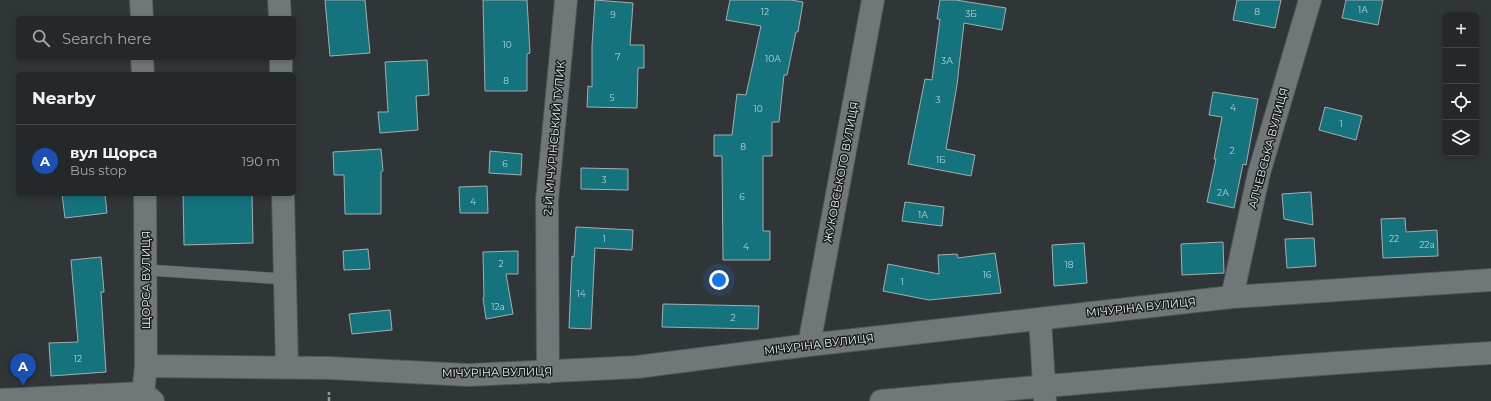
<!DOCTYPE html>
<meta charset="utf-8">
<style>
body{margin:0;font-family:Montserrat,sans-serif;background:#2c3031;color:#f1f3f6}
.controls{position:absolute;right:12px;top:12px;display:grid;overflow:hidden;border-radius:6px;box-shadow:0 2px 6px #0003}
.controls button{width:36px;height:36px;display:grid;place-items:center;padding:0;border:0;border-bottom:1px solid #414446;background:#242829;color:#f1f3f6;font:20px sans-serif}
.you{position:absolute;left:719px;top:280px;width:14px;height:14px;margin:-10px;border:3px solid #fff;border-radius:50%;background:#1a73e8;box-shadow:0 0 0 6px #1a73e833}
.badge{display:grid;place-items:center;width:26px;height:26px;border-radius:50%;background:#fb9e51;color:#fff;font-size:13px;font-weight:700}
.pin{position:absolute;translate:-50% -33px;filter:drop-shadow(0 1px 2px #0008)}
.pin::after{content:'';position:absolute;top:21px;width:14px;height:12px;background:inherit;clip-path:polygon(0 0,100% 0,50% 100%)}
.list{margin:0;padding:0;list-style:none}
h2{display:flex;justify-content:space-between;align-items:center;height:52px;margin:0;padding:0 16px;font-size:17px}
h2 small{font-size:13px;font-weight:400;color:#a3a6a8}
.list li{display:grid;grid-template-columns:26px 1fr auto;gap:12px;align-items:center;box-sizing:border-box;height:72px;padding:0 16px;border-top:1px solid #414446}
.list b{display:block;font-size:15px;white-space:nowrap}
.list p{margin:0;font-size:13px;white-space:nowrap;color:#a3a6a8}
.list em{font-size:13px;font-style:normal;color:#a3a6a8}
.icon{flex:none;width:22px;height:22px;fill:none;stroke:currentColor;stroke-width:2;stroke-linecap:round;stroke-linejoin:round}
.map{position:relative;flex:none;width:1491px;height:401px;overflow:hidden}
.search{position:absolute;background:#242829;box-shadow:0 2px 6px #0003;left:16px;top:16px;width:280px;height:44px;display:flex;align-items:center;gap:10px;box-sizing:border-box;padding:0 14px;border-radius:6px;color:#a3a6a8;font-size:15px}
.panel{position:absolute;background:#242829;box-shadow:0 2px 6px #0003;left:16px;top:72px;width:280px;height:124px;border-radius:6px}
.map>svg:first-child{display:block}
</style>
<div class="map">
<svg width="1491" height="401" viewBox="0 0 1491 401">
<rect width="100%" height="100%" fill="#303637"/>
<!-- building -->
<path fill="#15737e" stroke="#a6adae" d="M 325,0 L 365,0 L 370,53 L 330,56 Z
M 483,0 L 527,0 L 530,53 L 527,54 L 527,91 L 485,91 Z
M 595,0 L 633,3 L 630,45 L 644,45 L 644,68 L 638,68 L 637,108 L 587,107 L 588,86 L 592,87 L 592,46 Z
M 730,0 L 791,0 L 803,2 L 798,32 L 796,32 L 787,75 L 784,75 L 779,122 L 772,122 L 772,156 L 763,156 L 763,231 L 770,231 L 770,260 L 723,260 L 722,156 L 714,156 L 714,135 L 732,135 L 737,94 L 746,95 L 761,26 L 726,20 Z
M 940,0 L 956,0 L 1006,8 L 1002,30 L 964,23 L 957,85 L 946,149 L 975,155 L 971,176 L 908,164 L 925,79 L 932,80 L 940,19 L 937,19 Z
M 1237,0 L 1281,0 L 1275,28 L 1233,20 Z
M 1346,0 L 1383,0 L 1378,25 L 1342,18 Z
M 427,60 L 429,95 L 416,96 L 418,130 L 380,133 L 378,112 L 388,112 L 385,62 Z
M 1213,92 L 1258,99 L 1246,165 L 1243,164 L 1234,208 L 1207,202 L 1216,159 L 1214,159 L 1222,117 L 1209,115 Z
M 1325,107 L 1362,116 L 1356,140 L 1319,130 Z
M 381,149 L 383,171 L 381,172 L 381,214 L 345,214 L 344,175 L 334,175 L 333,152 Z
M 490,151 L 522,154 L 521,175 L 489,173 Z
M 581,168 L 628,169 L 628,190 L 581,189 Z
M 487,186 L 488,213 L 460,213 L 459,187 Z
M 1311,192 L 1313,225 L 1284,219 L 1282,194 Z
M 62,194 L 105,194 L 107,213 L 65,218 Z
M 183,194 L 252,194 L 253,243 L 184,245 Z
M 905,202 L 944,207 L 942,226 L 902,221 Z
M 1405,218 L 1406,232 L 1437,230 L 1438,256 L 1383,258 L 1381,219 Z
M 576,227 L 633,230 L 632,250 L 595,248 L 591,329 L 569,328 L 572,256 L 574,257 Z
M 1314,238 L 1316,266 L 1287,268 L 1285,239 Z
M 1223,242 L 1224,273 L 1182,275 L 1181,244 Z
M 1084,243 L 1087,283 L 1054,286 L 1052,245 Z
M 368,249 L 370,269 L 344,270 L 343,251 Z
M 518,251 L 518,274 L 506,274 L 513,314 L 486,319 L 483,298 L 484,297 L 483,252 Z
M 995,253 L 1001,293 L 929,300 L 883,291 L 888,264 L 939,274 L 938,255 L 957,254 L 958,258 Z
M 101,257 L 104,292 L 101,292 L 106,372 L 51,376 L 49,343 L 78,342 L 71,260 Z
M 663,304 L 759,306 L 758,329 L 662,327 Z
M 390,310 L 392,330 L 352,334 L 349,314 Z"/>
<g fill="none" stroke-linecap="round" stroke-linejoin="round">
<!-- service casing -->
<g stroke="#4f5556" stroke-width="12">
<path id="service" d="M 147,270 L 285,279"/>
</g>
<!-- minor casing -->
<g stroke="#4f5556" stroke-width="24">
<path id="minor" d="M 141,0 L 142,18
M 279,0 L 280,18
M 142,58 L 143,74
M 281,58 L 281,74
M 283,194 L 287,367
M 1232,297 L 1259,173 L 1310,0
M 1040,319 L 1045,400
M 809,345 L 873,0
M 146,366 L 329,368 L 469,375 L 637,367 L 809,345 L 1232,297 L 1491,280
M 548,372 L 547,200 L 566,0
M 143,393 L 146,366 L 145,194
M 0,400 L 143,393 L 153,401
M 881,401 C 1084,382 1287,365 1491,353"/>
</g>
<!-- path -->
<path stroke="#939899" stroke-width="2.5" stroke-dasharray="4 2" stroke-linecap="butt" d="M 329,401 L 329,392"/>
<!-- service -->
<use href="#service" stroke="#707778" stroke-width="11"/>
<!-- minor -->
<use href="#minor" stroke="#707778" stroke-width="22"/>
</g>
<g text-anchor="middle" dominant-baseline="central" stroke-width="3" stroke-linejoin="round" paint-order="stroke">
<!-- number labels -->
<g font-size="9" fill="#b7d2d5">
<text x="1363" y="9">1А</text>
<text x="765" y="11">12</text>
<text x="1257" y="11">8</text>
<text x="971" y="13">3Б</text>
<text x="613" y="14">9</text>
<text x="507" y="44">10</text>
<text x="618" y="56">7</text>
<text x="773" y="58">10А</text>
<text x="947" y="60">3А</text>
<text x="506" y="80">8</text>
<text x="612" y="97">5</text>
<text x="938" y="99">3</text>
<text x="1233" y="107">4</text>
<text x="758" y="108">10</text>
<text x="1341" y="123">1</text>
<text x="743" y="146">8</text>
<text x="1232" y="150">2</text>
<text x="941" y="159">1Б</text>
<text x="505" y="163">6</text>
<text x="604" y="179">3</text>
<text x="1223" y="192">2А</text>
<text x="742" y="196">6</text>
<text x="473" y="201">4</text>
<text x="923" y="214">1А</text>
<text x="604" y="238">1</text>
<text x="1394" y="238">22</text>
<text x="1427" y="244">22а</text>
<text x="746" y="246">4</text>
<text x="501" y="263">2</text>
<text x="1069" y="264">18</text>
<text x="987" y="274">16</text>
<text x="902" y="281">1</text>
<text x="581" y="293">14</text>
<text x="498" y="306">12а</text>
<text x="733" y="317">2</text>
<text x="78" y="358">12</text>
</g>
<!-- street labels -->
<g font-size="11" fill="#edf1f2" stroke="#1a1d1d">
<text transform="translate(554 138) rotate(-85)">2-Й МІЧУРІНСЬКИЙ ТУПИК</text>
<text transform="translate(1268 148) rotate(-75)">АЛЧЕВСЬКА ВУЛИЦЯ</text>
<text transform="translate(841 172) rotate(-79)">ЖУКОВСЬКОГО ВУЛИЦЯ</text>
<text transform="translate(146 280) rotate(-90)">ЩОРСА ВУЛИЦЯ</text>
<text transform="translate(1141 307) rotate(-6)">МІЧУРІНА ВУЛИЦЯ</text>
<text transform="translate(819 344) rotate(-7)">МІЧУРІНА ВУЛИЦЯ</text>
<text transform="translate(497 372) rotate(-1)">МІЧУРІНА ВУЛИЦЯ</text>
</g>
</g>
</svg>
<div class="controls">
<button>+</button>
<button>−</button>
<button><svg class="icon" aria-label="locate" viewBox="0 0 24 24"><circle cx="12" cy="12" r="6"/><path d="M12 2v4M12 18v4M2 12h4M18 12h4"/></svg></button>
<button><svg class="icon" aria-label="layers" viewBox="0 0 24 24"><path d="M12 4l9 5-9 5-9-5zM3 14l9 5 9-5"/></svg></button>
</div>
<div class="you"></div>
<div class="pin badge" style="left:23px;top:386px;background:#1a4fb4">A</div>
<div class="search"><svg class="icon" aria-label="search" viewBox="0 0 24 24"><circle cx="10" cy="10" r="6"/><path d="M15 15l6 6"/></svg>Search here</div>
<section class="panel">
<h2>Nearby<small></small></h2>
<ul class="list">
<li><span class="badge" style="background:#1a4fb4">A</span><div><b>вул Щорса</b><p>Bus stop</p></div><em>190 m</em></li>
</ul>
</section>
</div>
